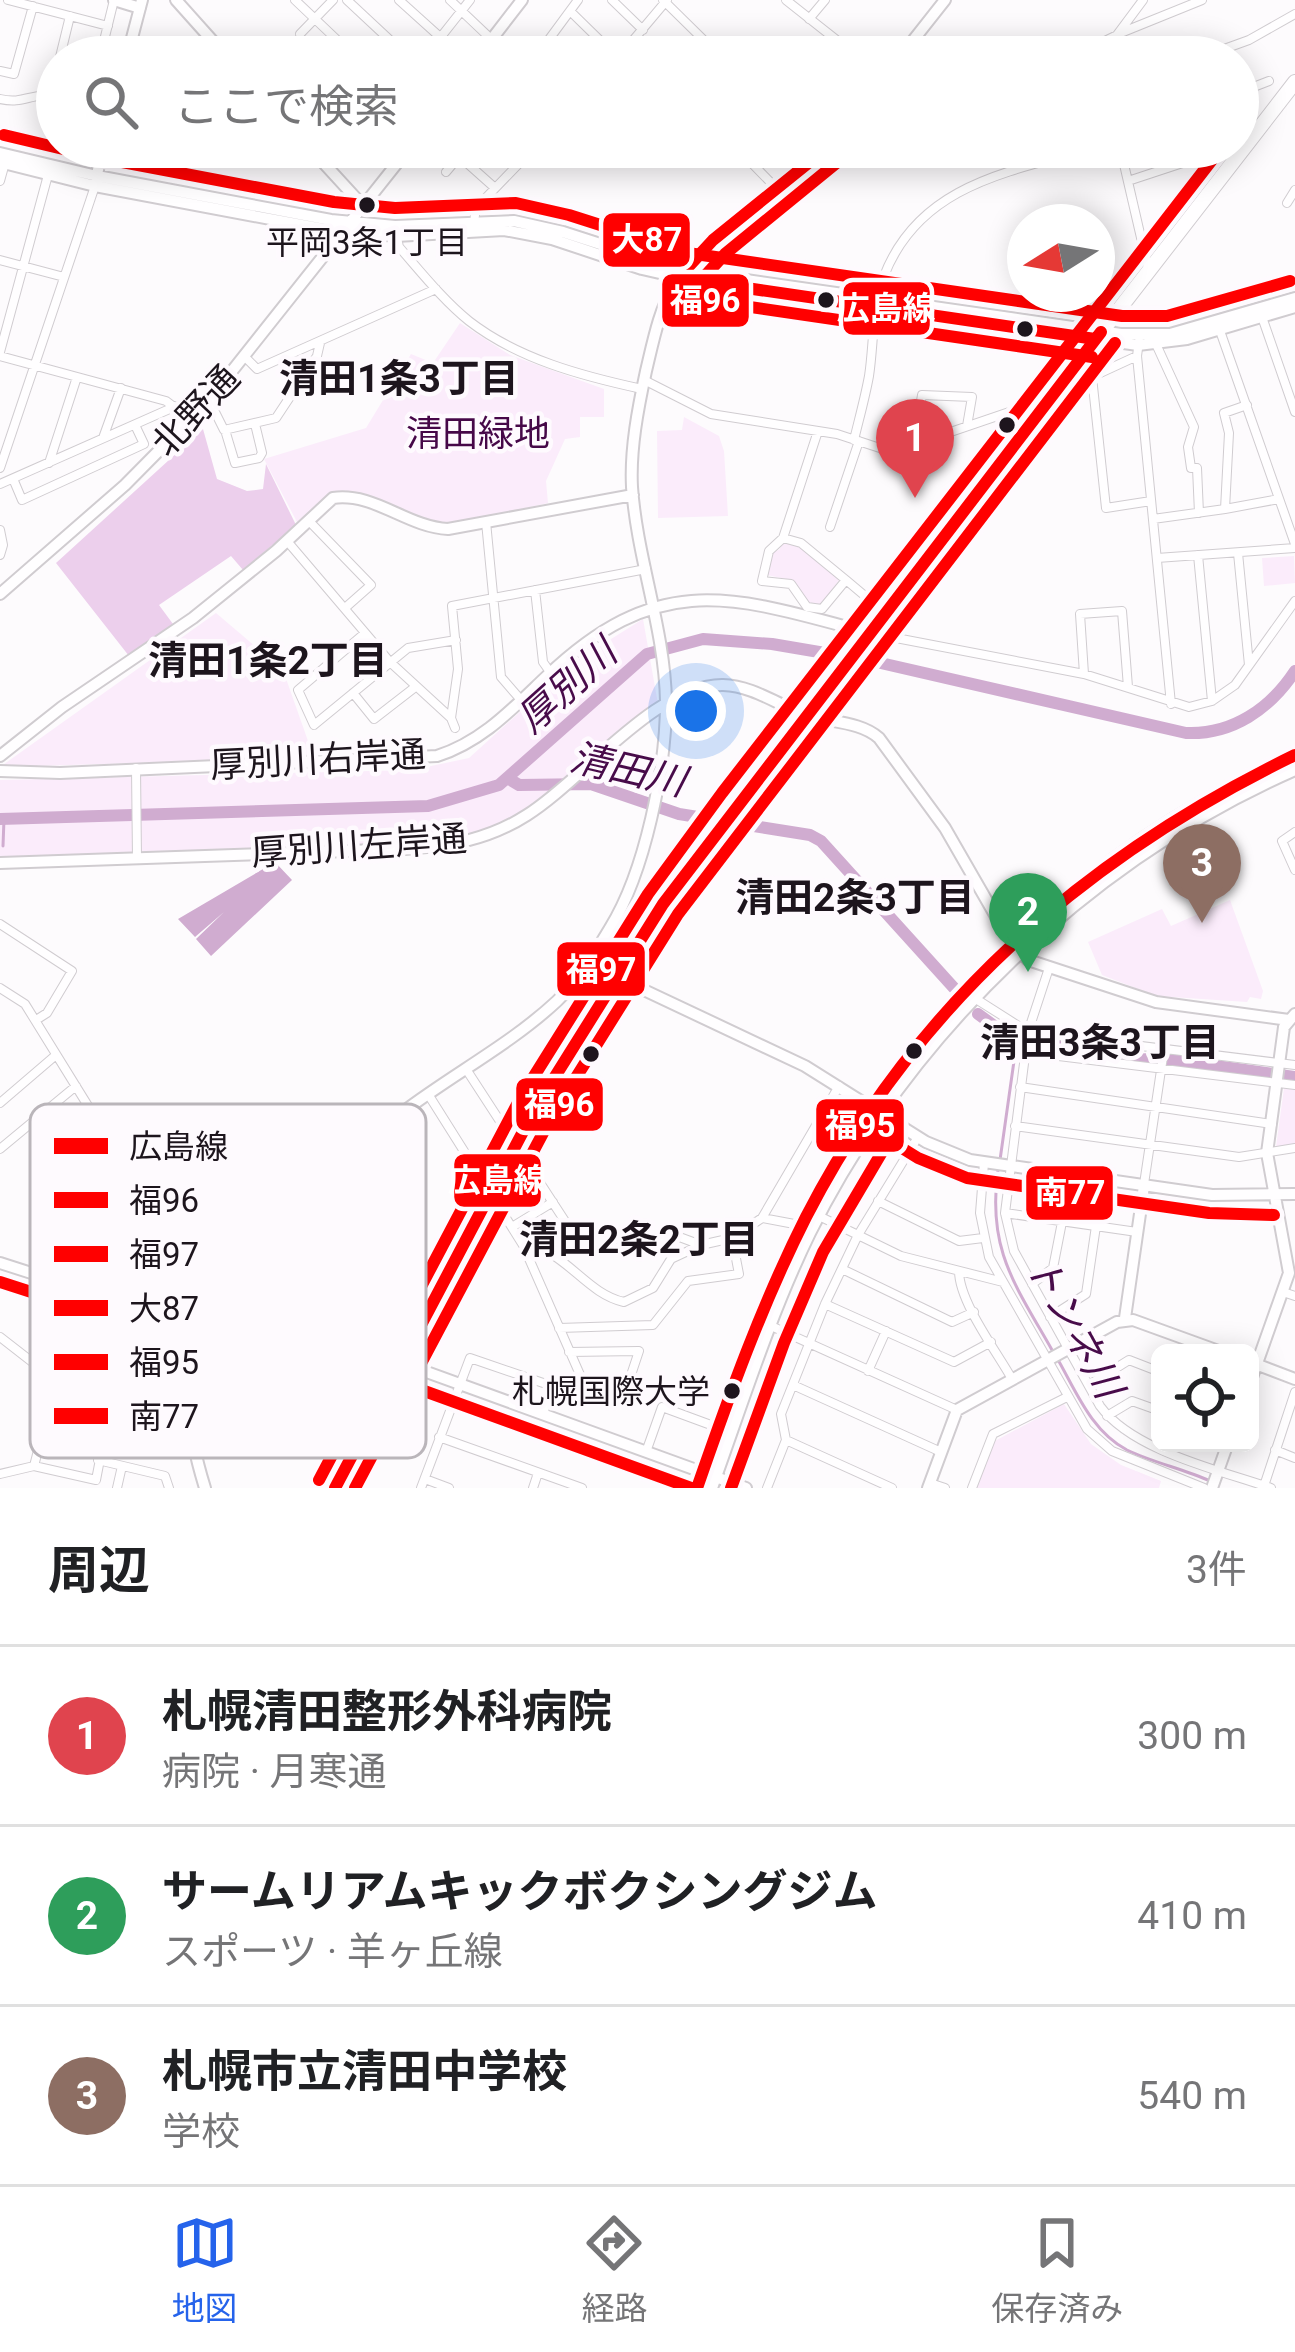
<!DOCTYPE html>
<html lang="ja">
<meta charset="utf-8">
<style>
body{margin:0;font-family:Roboto,"Noto Sans JP",sans-serif;background:#f6f6f6;color:#202124}
.controls{position:absolute;right:36px;bottom:36px;display:grid;overflow:hidden;border-radius:18px;box-shadow:0 6px 30px #0003}
.controls button{width:108px;height:108px;display:grid;place-items:center;padding:0;border:0;border-bottom:3px solid #e0e0e0;background:#fff;color:#202124;font:60px sans-serif}
.compass{position:absolute;left:1007px;top:204px;width:108px;height:108px;border-radius:50%;background:#fff;box-shadow:0 6px 30px #0003;rotate:259deg}
.you{position:absolute;left:696px;top:711px;width:42px;height:42px;margin:-30px;border:9px solid #fff;border-radius:50%;background:#1a73e8;box-shadow:0 0 0 18px #1a73e833}
.badge{display:grid;place-items:center;width:78px;height:78px;border-radius:50%;background:#2563eb;color:#fff;font-size:39px;font-weight:700}
.pin{position:absolute;translate:-50% -99px;filter:drop-shadow(0 3px 6px #0008)}
.pin::after{content:'';position:absolute;top:63px;width:42px;height:36px;background:inherit;clip-path:polygon(0 0,100% 0,50% 100%)}
.list{margin:0;padding:0;list-style:none}
h2{display:flex;justify-content:space-between;align-items:center;height:156px;margin:0;padding:0 48px;font-size:51px}
h2 small{font-size:39px;font-weight:400;color:#757577}
.list li{display:grid;grid-template-columns:78px 1fr auto;gap:36px;align-items:center;box-sizing:border-box;height:180px;padding:0 48px;border-top:3px solid #e0e0e0}
.list b{display:block;font-size:45px;white-space:nowrap}
.list p{margin:0;font-size:39px;white-space:nowrap;color:#757577}
.list em{font-size:39px;font-style:normal;color:#757577}
.icon{flex:none;width:66px;height:66px;fill:none;stroke:currentColor;stroke-width:2;stroke-linecap:round;stroke-linejoin:round}
.map{position:relative;flex:none;width:1295px;height:1488px;overflow:hidden}
.search{position:absolute;background:#fff;box-shadow:0 6px 30px #0003;left:36px;right:36px;top:36px;height:132px;display:flex;align-items:center;gap:30px;box-sizing:border-box;padding:0 42px;border-radius:66px;color:#757577;font-size:45px}
.sheet{height:696px;background:#fff}
nav{display:flex;justify-content:space-around;align-items:center;box-sizing:border-box;height:168px;border-top:3px solid #e0e0e0;background:#fff;font-size:33px;color:#757577}
nav a{display:grid;justify-items:center;gap:6px}
nav .on{color:#2563eb}
.map>svg:first-child{display:block}
</style>
<div class="map">
<svg width="1295" height="1488" viewBox="0 0 1295 1488">
<rect width="100%" height="100%" fill="#fdfbfd"/>
<!-- green -->
<path fill="#fbecfb" d="M 460,323 L 510,355 L 604,389 L 604,417 L 580,417 L 580,437 L 565,439 L 546,481 L 548,503 L 446,526 L 357,494 L 324,498 L 297,522 L 264,459 L 366,428 L 411,354 L 433,363 Z
M 684,417 L 719,436 L 724,451 L 728,516 L 658,518 L 657,431 L 682,430 Z
M 784,541 L 802,546 L 839,580 L 821,606 L 811,605 L 791,580 L 767,575 L 772,552 L 779,550 Z
M 1294,556 L 1295,583 L 1264,586 L 1262,558 Z
M 216,613 L 283,670 L 314,758 L 0,767 Z
M 643,619 L 658,704 L 534,807 L 487,832 L 408,847 L 0,859 L 0,780 L 412,770 L 469,758 L 576,661 Z
M 1230,900 L 1263,991 L 1261,999 L 1250,997 L 1247,1002 L 1156,996 L 1102,975 L 1088,942 L 1162,909 L 1171,926 Z
M 1284,1088 L 1295,1090 L 1295,1144 L 1276,1147 Z
M 1064,1404 L 1091,1444 L 1121,1465 L 1161,1481 L 1159,1488 L 976,1488 L 993,1442 Z"/>
<!-- forest -->
<path fill="#eccfec" d="M 203,429 L 217,479 L 247,491 L 263,489 L 266,464 L 296,525 L 243,570 L 231,556 L 159,605 L 173,624 L 129,656 L 56,563 Z"/>
<!-- water -->
<path fill="#d0acd0" d="M 275,862 L 292,880 L 211,956 L 196,939 L 224,912 L 195,937 L 178,919 Z"/>
<g fill="none" stroke-linecap="round" stroke-linejoin="round">
<!-- stream -->
<path stroke="#d0acd0" stroke-width="3" d="M 3,846 L 4,819
M 1000,1160 L 1014,1061 L 1012,1039
M 998,1169 C 987,1249 1014,1283 1052,1350
M 1057,1358 C 1076,1391 1091,1431 1127,1450 C 1154,1463 1184,1469 1210,1481"/>
<!-- river -->
<path stroke="#d0acd0" stroke-width="12" d="M 509,779 L 519,785 L 591,784 L 679,814 L 810,835 L 821,841 L 954,988
M 0,819 L 428,806 L 499,785 L 647,654 L 703,639 L 772,644 L 872,661 L 1186,733 C 1232,735 1270,709 1295,671
M 978,1014 L 1012,1039 L 1119,1051 L 1139,1059 L 1180,1061 L 1295,1077"/>
<!-- street casing -->
<g stroke="#d0ccd0" stroke-width="10">
<path id="street" d="M 8,0 L 108,26
M 295,0 L 355,57
M 347,0 L 408,57
M 399,0 L 440,37
M 450,0 L 510,57
M 612,0 L 643,30
M 663,0 L 721,57
M 786,0 L 858,57
M 570,11 L 617,57
M 809,19 L 825,0
M 300,34 L 333,0
M 1118,34 L 1202,0
M 548,40 L 565,57
M 60,57 L 70,16
M 100,57 L 114,0
M 425,57 L 470,0
M 536,57 L 578,0
M 619,57 L 667,0
M 1072,57 L 1117,35 L 1143,0
M 1202,57 L 1249,40 L 1295,14
M 0,71 L 14,74 L 33,6
M 1238,93 L 1269,81
M 50,95 L 57,68
M 0,99 C 25,105 33,91 57,97
M 1238,119 L 1250,138
M 449,147 L 495,188
M 503,147 L 520,163
M 736,147 L 777,189
M 1120,147 L 1148,268
M 446,172 L 467,147
M 0,181 L 5,163
M 1128,181 L 1216,152 L 1235,158
M 1287,203 L 1295,190
M 474,222 L 476,208 L 535,147
M 396,233 L 399,247 C 421,272 443,300 469,321 C 518,359 582,376 642,389
M 0,260 L 64,277
M 1262,317 L 1295,412
M 1219,328 L 1295,544
M 1139,341 L 1137,356 L 1171,704
M 1156,344 L 1194,427 L 1188,447 L 1191,468 L 1197,468 L 1199,513
M 0,352 L 48,175
M 0,356 L 166,401 L 174,407
M 246,358 L 257,369 L 436,289
M 1092,377 L 1106,508 L 1151,501
M 644,380 L 711,414 L 837,434 L 892,452 L 1024,407 L 1042,406
M 1062,382 L 1085,380 L 1137,356
M 209,400 L 224,430 L 276,418 L 317,356 L 320,343
M 225,430 L 235,463 L 259,458 L 262,453 L 255,424
M 818,431 L 783,538 L 769,551 L 762,581 L 791,584 L 807,607 L 822,609 L 846,580 L 884,612
M 103,438 L 121,388
M 854,440 C 859,419 865,398 869,376 C 874,344 872,306 884,276 C 920,183 1013,171 1097,147
M 920,442 L 916,430 L 922,395 L 972,397 L 967,426
M 49,463 L 77,377
M 0,468 L 95,186
M 14,481 L 22,500 L 144,444 L 135,425
M 0,484 L 174,407 L 183,405 L 198,412
M 1225,509 L 1279,499
M 1153,519 L 1225,509 L 1229,433 L 1224,413 L 1247,405
M 309,521 L 371,585 L 345,608
M 486,522 L 501,677 L 521,700
M 830,527 L 859,441
M 0,530 L 3,545 L 0,555
M 783,538 L 801,543 L 846,580
M 287,541 L 390,662 L 451,718 L 455,728
M 1238,553 L 1249,665
M 1198,555 L 1212,701
M 1157,558 L 1295,548
M 535,590 L 543,662 L 550,672
M 365,633 L 298,690 L 314,725 L 408,648 L 456,640
M 870,633 L 1084,674 L 1189,707 L 1212,701 L 1235,685 L 1295,601
M 1084,674 L 1080,614 L 1122,611 L 1128,687
M 353,693 L 374,719 L 414,688
M 451,718 L 458,669 L 452,606 L 646,569
M 136,768 L 137,859
M 1295,832 L 1282,841 L 1295,870
M 0,924 L 72,971 L 47,1013 L 36,1020
M 1049,968 L 1028,1032 L 1005,1213 L 1014,1251 L 1100,1406 C 1133,1451 1219,1470 1271,1488
M 0,988 L 25,1004 L 98,1122 L 230,1277
M 976,999 L 1028,1032 L 1295,1065
M 1026,1052 L 1295,1085
M 466,1069 L 572,1232 L 597,1252 L 674,1235 L 701,1245 L 732,1238 L 762,1218 L 805,1226
M 1020,1087 L 1272,1124
M 428,1094 L 523,1245 L 585,1386 L 624,1396 L 639,1351 L 569,1352
M 0,1103 L 56,1055
M 1015,1126 L 1239,1157 L 1295,1148
M 0,1149 L 76,1086
M 984,1163 L 980,1213 L 989,1257 L 1087,1429 L 1112,1451 L 1204,1488
M 1144,1184 L 1164,1050
M 878,1201 L 959,1241 L 983,1238
M 1005,1213 L 1137,1232
M 819,1216 L 901,1256 L 1003,1282
M 762,1218 L 839,1086
M 512,1227 L 553,1202
M 523,1245 C 565,1248 584,1293 624,1302 L 653,1288 L 671,1259 L 701,1245
M 842,1269 L 952,1322 L 974,1312
M 959,1271 C 959,1302 997,1352 1012,1379
M 1032,1284 L 1053,1268 L 1062,1222
M 1283,1292 L 1295,1296
M 825,1304 L 954,1362 L 991,1342
M 1050,1317 L 1086,1294 L 1096,1226
M 760,1321 L 957,1410
M 559,1328 L 653,1325 L 688,1281 L 739,1274 L 732,1238
M 0,1337 L 63,1386 L 188,1409
M 868,1371 L 886,1331
M 793,1385 L 941,1452
M 1089,1385 L 1129,1360 L 1160,1372
M 1107,1416 L 1132,1401 L 1160,1411
M 439,1437 L 582,1488
M 786,1440 L 892,1488
M 1275,1450 L 1295,1458
M 646,1452 L 662,1407 L 719,1428
M 98,1460 L 165,1476 L 169,1488
M 34,1466 L 56,1381
M 0,1474 L 34,1466 L 96,1480 L 112,1397
M 425,1479 L 449,1488
M 930,1483 L 945,1488
M 1264,1486 L 1295,1392
M 117,1488 L 122,1466
M 421,1488 L 470,1358 L 552,1386 L 543,1414
M 533,1488 L 538,1473
M 767,1488 L 786,1440 L 781,1414 L 825,1304 L 858,1235 L 918,1137
M 972,1488 L 993,1434 L 1067,1397"/>
</g>
<!-- secondary casing -->
<g stroke="#d0ccd0" stroke-width="14">
<path id="secondary" d="M 114,0 L 140,8
M 176,0 L 227,57
M 127,57 L 142,0
M 478,57 L 522,0
M 900,57 L 945,0
M 309,147 L 364,207
M 0,153 L 97,176 L 331,220 L 395,226 L 514,221 L 563,232 L 684,271 L 1121,334 L 1170,334 L 1295,298
M 0,162 L 95,186 L 323,229 L 396,236 L 504,230 L 552,239 L 642,269 L 725,288 L 1138,345 L 1187,339 L 1295,307
M 96,179 L 103,147
M 0,594 L 125,485 L 209,400 L 410,147
M 0,756 L 62,707 L 193,618 L 276,551 L 333,498 C 374,492 407,527 448,529 L 633,495
M 0,771 L 60,773 L 437,756 C 482,742 513,708 547,676 C 660,569 732,596 869,633
M 0,863 L 405,849 C 450,846 488,840 527,815 C 583,780 656,684 723,685 C 752,686 775,703 801,713 C 825,723 859,720 879,738 L 945,828 L 1006,934 L 1028,960 L 1156,1002 L 1289,1020
M 592,958 L 629,983 L 805,1066 L 926,1142 L 970,1160 L 1212,1195 L 1295,1194
M 0,1263 L 212,1331 L 388,1358 L 746,1488
M 1125,1318 L 1144,1186
M 1253,1363 L 1295,1379
M 1250,1383 L 1289,1273 L 1267,1153 L 1284,1027 L 1295,1014
M 205,1488 C 165,1359 198,1305 290,1217 C 327,1182 363,1144 403,1112 C 453,1074 511,1044 557,1001 C 579,980 595,953 610,928 C 645,872 666,768 666,702 C 665,630 637,559 632,487 C 630,449 638,408 646,371 C 653,342 659,310 674,285 C 710,224 779,197 828,147
M 928,1488 L 957,1410 L 1117,1322 L 1133,1320 L 1224,1353
M 1212,1488 L 1228,1443"/>
</g>
<!-- primary casing -->
<g stroke="#d0ccd0" stroke-width="14">
<path id="primary" d="M 697,1488 C 734,1382 772,1274 828,1177 C 933,993 1100,839 1295,755
M 712,1488 C 743,1402 770,1315 810,1233 C 910,1032 1090,860 1295,770"/>
</g>
<!-- highway casing -->
<g stroke="#d0ccd0" stroke-width="16">
<path id="highway" d="M 335,1488 L 536,1107 L 663,904 L 736,804 L 1295,82"/>
</g>
<!-- street -->
<use href="#street" stroke="#fffeff" stroke-width="8"/>
<!-- secondary -->
<use href="#secondary" stroke="#fffeff" stroke-width="10"/>
<!-- primary -->
<use href="#primary" stroke="#fffeff" stroke-width="10"/>
<!-- highway -->
<use href="#highway" stroke="#fffeff" stroke-width="14"/>
<!-- bus-1 casing -->
<g stroke="#fefafe" stroke-width="21">
<path id="bus-1" d="M 678,278 L 1095,339
M 678,278 L 713,240 L 828,147
M 335,1488 L 536,1107 L 663,904 L 1101,332"/>
</g>
<!-- bus-2 casing -->
<g stroke="#fefafe" stroke-width="21">
<path id="bus-2" d="M 692,290 L 725,254 L 840,160
M 675,296 L 1092,357
M 355,1488 L 552,1116 L 678,914 L 1115,343"/>
</g>
<!-- bus-3 casing -->
<g stroke="#fefafe" stroke-width="21">
<path id="bus-3" d="M 319,1480 L 521,1097 L 648,894 L 722,793 L 1222,147"/>
</g>
<!-- bus-4 casing -->
<g stroke="#fefafe" stroke-width="21">
<path id="bus-4" d="M 4,135 L 101,158 L 334,202 L 395,208 L 516,203 L 569,215 L 688,253 L 1122,316 L 1167,316 L 1290,281"/>
</g>
<!-- bus-5 casing -->
<g stroke="#fefafe" stroke-width="21">
<path id="bus-5" d="M 697,1488 C 729,1396 762,1304 806,1217 C 915,1005 1083,858 1295,755"/>
</g>
<!-- bus-6 casing -->
<g stroke="#fefafe" stroke-width="21">
<path id="bus-6" d="M 876,1132 L 918,1158 L 967,1178 L 1209,1213 L 1274,1215
M 0,1282 L 208,1349 L 383,1376 L 691,1488
M 731,1488 L 784,1343 L 823,1252 L 898,1125"/>
</g>
<!-- bus-1 -->
<use href="#bus-1" stroke="#f00" stroke-width="12"/>
<!-- bus-2 -->
<use href="#bus-2" stroke="#f00" stroke-width="12"/>
<!-- bus-3 -->
<use href="#bus-3" stroke="#f00" stroke-width="12"/>
<!-- bus-4 -->
<use href="#bus-4" stroke="#f00" stroke-width="12"/>
<!-- bus-5 -->
<use href="#bus-5" stroke="#f00" stroke-width="12"/>
<!-- bus-6 -->
<use href="#bus-6" stroke="#f00" stroke-width="12"/>
</g>
<!-- markers -->
<g fill="#1d151d" stroke="#fefafe" stroke-width="4.5">
<circle cx="367" cy="205" r="10"/>
<circle cx="826" cy="300" r="10"/>
<circle cx="1025" cy="329" r="10"/>
<circle cx="1007" cy="425" r="10"/>
<circle cx="914" cy="1051" r="10"/>
<circle cx="591" cy="1054" r="10"/>
<circle cx="732" cy="1391" r="10"/>
</g>
<g text-anchor="middle" dominant-baseline="central" stroke-width="9" stroke-linejoin="round" paint-order="stroke">
<!-- bus labels -->
<g font-size="33" fill="#1d151d" stroke="#fefafe">
<text x="367" y="242">平岡3条1丁目</text>
<text x="710" y="1391" text-anchor="end">札幌国際大学</text>
</g>
<!-- street labels -->
<g font-size="36" fill="#1d151d" stroke="#fefafe">
<text transform="translate(196 411) rotate(-47)">北野通</text>
<text transform="translate(318 760) rotate(-3)">厚別川右岸通</text>
<text transform="translate(359 846) rotate(-4)">厚別川左岸通</text>
</g>
<!-- park labels -->
<g font-size="36" fill="#460848" stroke="#fefafe">
<text x="478" y="434">清田緑地</text>
</g>
<!-- neighbourhood labels -->
<g font-size="39" font-weight="bold" fill="#1d151d" stroke="#fefafe">
<text x="399" y="379">清田1条3丁目</text>
<text x="268" y="661">清田1条2丁目</text>
<text x="855" y="898">清田2条3丁目</text>
<text x="1100" y="1043">清田3条3丁目</text>
<text x="639" y="1240">清田2条2丁目</text>
</g>
<!-- water labels -->
<g font-size="39" font-style="italic" fill="#480b4a" stroke="#fefafe">
<text transform="translate(567 686) rotate(-42)">厚別川</text>
<text transform="translate(628 770) rotate(13)">清田川</text>
<text transform="translate(1074 1327) rotate(61)">トンネ川</text>
</g>
</g>
<!-- legend -->
<rect x="30" y="1104" width="396" height="354" rx="18" fill="#fefafe" stroke="#bab5ba" stroke-width="3"/>
<rect x="54" y="1138" width="54" height="16" fill="#f00"/>
<rect x="54" y="1192" width="54" height="16" fill="#f00"/>
<rect x="54" y="1246" width="54" height="16" fill="#f00"/>
<rect x="54" y="1300" width="54" height="16" fill="#f00"/>
<rect x="54" y="1354" width="54" height="16" fill="#f00"/>
<rect x="54" y="1408" width="54" height="16" fill="#f00"/>
<g font-size="33" fill="#1d151d">
<text x="129" y="1158">広島線</text>
<text x="129" y="1212">福96</text>
<text x="129" y="1266">福97</text>
<text x="129" y="1320">大87</text>
<text x="129" y="1374">福95</text>
<text x="129" y="1428">南77</text>
</g>
<g stroke="#fefafe" stroke-width="4.5">
<rect x="601" y="211" width="91" height="58" rx="12" fill="#f00"/>
<rect x="660" y="272" width="91" height="57" rx="12" fill="#f00"/>
<rect x="841" y="280" width="91" height="57" rx="12" fill="#f00"/>
<rect x="555" y="940" width="92" height="58" rx="12" fill="#f00"/>
<rect x="514" y="1076" width="91" height="57" rx="12" fill="#f00"/>
<rect x="814" y="1097" width="92" height="57" rx="12" fill="#f00"/>
<rect x="452" y="1152" width="91" height="57" rx="12" fill="#f00"/>
<rect x="1024" y="1164" width="91" height="58" rx="12" fill="#f00"/>
</g>
<g font-size="33" text-anchor="middle" font-weight="bold" fill="#fff">
<text x="647" y="251">大87</text>
<text x="705" y="312">福96</text>
<text x="886" y="320">広島線</text>
<text x="601" y="981">福97</text>
<text x="559" y="1116">福96</text>
<text x="860" y="1137">福95</text>
<text x="497" y="1192">広島線</text>
<text x="1070" y="1204">南77</text>
</g>
</svg>
<div class="controls">
<button><svg class="icon" aria-label="locate" viewBox="0 0 24 24"><circle cx="12" cy="12" r="6"/><path d="M12 2v4M12 18v4M2 12h4M18 12h4"/></svg></button>
</div>
<svg class="compass" viewBox="-18 -18 36 36"><path d="M0-13l5 13h-10z" fill="#e53935"/><path d="M0 13l5-13h-10z" fill="#757577"/></svg>
<div class="you"></div>
<div class="pin badge" style="left:915px;top:498px;background:#e0444e">1</div>
<div class="pin badge" style="left:1028px;top:972px;background:#2e9e5b">2</div>
<div class="pin badge" style="left:1202px;top:923px;background:#8d6e63">3</div>
<div class="search"><svg class="icon" aria-label="search" viewBox="0 0 24 24"><circle cx="10" cy="10" r="6"/><path d="M15 15l6 6"/></svg>ここで検索</div>
</div>
<section class="sheet">
<h2>周辺<small>3件</small></h2>
<ul class="list">
<li><span class="badge" style="background:#e0444e">1</span><div><b>札幌清田整形外科病院</b><p>病院 · 月寒通</p></div><em>300 m</em></li>
<li><span class="badge" style="background:#2e9e5b">2</span><div><b>サームリアムキックボクシングジム</b><p>スポーツ · 羊ヶ丘線</p></div><em>410 m</em></li>
<li><span class="badge" style="background:#8d6e63">3</span><div><b>札幌市立清田中学校</b><p>学校</p></div><em>540 m</em></li>
</ul>
</section>
<nav>
<a class="on"><svg class="icon" aria-label="map" viewBox="0 0 24 24"><path d="M3 6l6-2 6 2 6-2v14l-6 2-6-2-6 2zM9 4v14M15 6v14"/></svg>地図</a>
<a><svg class="icon" aria-label="directions" viewBox="0 0 24 24"><path d="M12 3l9 9-9 9-9-9zM9 14v-3h6M13 9l2 2-2 2"/></svg>経路</a>
<a><svg class="icon" aria-label="saved" viewBox="0 0 24 24"><path d="M7 4h10v16l-5-4-5 4z"/></svg>保存済み</a>
</nav>
